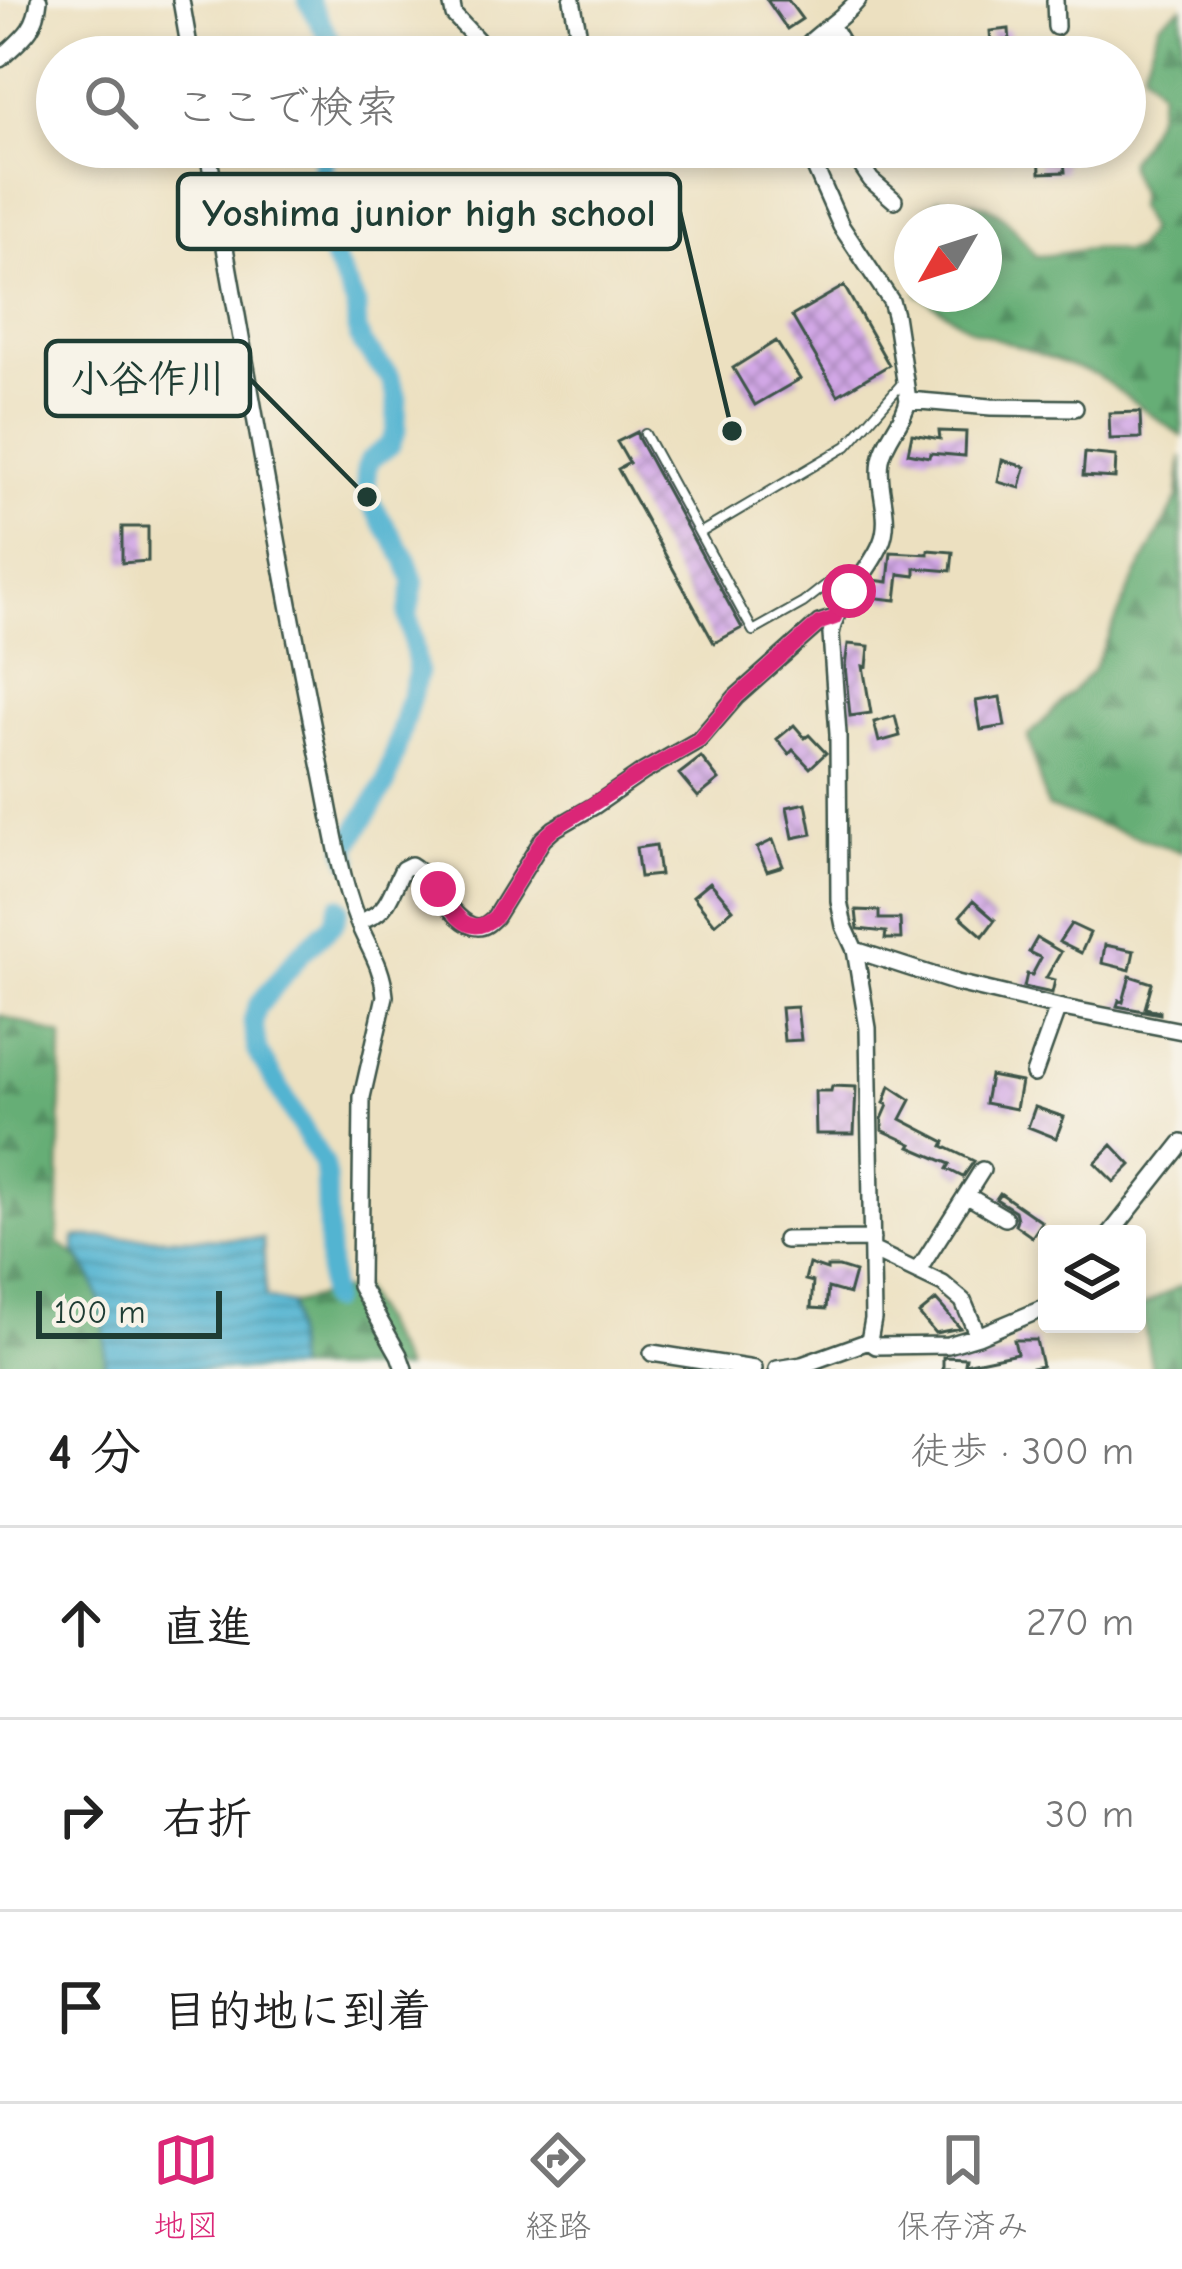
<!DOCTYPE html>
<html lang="ja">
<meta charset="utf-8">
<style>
body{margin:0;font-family:"Comic Neue","Klee One",sans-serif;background:#f6f6f6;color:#222}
.controls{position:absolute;right:36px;bottom:36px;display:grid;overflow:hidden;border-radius:12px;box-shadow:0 6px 18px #0003}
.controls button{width:108px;height:108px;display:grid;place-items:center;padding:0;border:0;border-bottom:3px solid #e0e0e0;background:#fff;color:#222;font:60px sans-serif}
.compass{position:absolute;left:894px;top:204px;width:108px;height:108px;border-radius:50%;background:#fff;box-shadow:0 6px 18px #0003;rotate:231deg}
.scale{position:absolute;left:36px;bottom:30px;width:186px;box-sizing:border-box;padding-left:12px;border:6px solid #1f3d34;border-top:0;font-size:33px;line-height:42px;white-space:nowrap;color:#1f3d34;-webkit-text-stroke:9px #f7f3e8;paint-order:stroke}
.stop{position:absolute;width:36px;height:36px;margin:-27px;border:9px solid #db2777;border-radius:50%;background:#fff}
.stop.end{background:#db2777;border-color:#fff;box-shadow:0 3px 12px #0008}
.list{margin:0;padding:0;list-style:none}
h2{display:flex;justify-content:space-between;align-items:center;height:156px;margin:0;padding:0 48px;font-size:51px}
h2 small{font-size:39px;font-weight:400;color:#767676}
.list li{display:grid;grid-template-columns:78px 1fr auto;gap:36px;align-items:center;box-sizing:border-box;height:192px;padding:0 48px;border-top:3px solid #e0e0e0}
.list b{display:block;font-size:45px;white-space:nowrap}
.list em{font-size:39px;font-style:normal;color:#767676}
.icon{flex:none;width:66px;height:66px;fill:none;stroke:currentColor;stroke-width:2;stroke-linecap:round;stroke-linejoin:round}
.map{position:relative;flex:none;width:1182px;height:1369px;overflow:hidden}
.search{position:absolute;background:#fff;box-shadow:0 6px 18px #0003;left:36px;right:36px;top:36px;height:132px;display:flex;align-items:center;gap:30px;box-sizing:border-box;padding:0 42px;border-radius:66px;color:#767676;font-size:45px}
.sheet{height:732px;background:#fff}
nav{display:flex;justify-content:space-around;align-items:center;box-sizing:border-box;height:168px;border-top:3px solid #e0e0e0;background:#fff;font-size:33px;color:#767676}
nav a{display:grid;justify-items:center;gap:6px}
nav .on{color:#db2777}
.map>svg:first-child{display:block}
</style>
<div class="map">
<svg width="1182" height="1369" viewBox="0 0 1182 1369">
<defs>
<pattern id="forest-firs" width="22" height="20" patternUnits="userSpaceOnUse" patternTransform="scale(3)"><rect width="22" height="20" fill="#66ae76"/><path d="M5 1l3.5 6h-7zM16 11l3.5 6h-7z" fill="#538f62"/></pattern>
<pattern id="water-rules" width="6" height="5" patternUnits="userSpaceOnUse" patternTransform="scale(3)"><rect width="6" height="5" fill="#52b4d1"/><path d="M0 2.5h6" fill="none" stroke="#4394aa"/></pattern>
<pattern id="building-cross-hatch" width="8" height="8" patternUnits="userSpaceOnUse" patternTransform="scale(3)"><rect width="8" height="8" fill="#d2a7e6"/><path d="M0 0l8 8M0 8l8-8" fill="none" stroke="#aa89bb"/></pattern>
</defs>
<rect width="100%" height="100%" fill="#f7f3e8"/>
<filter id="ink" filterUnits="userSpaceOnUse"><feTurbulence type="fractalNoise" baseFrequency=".00833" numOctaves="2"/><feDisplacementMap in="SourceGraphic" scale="24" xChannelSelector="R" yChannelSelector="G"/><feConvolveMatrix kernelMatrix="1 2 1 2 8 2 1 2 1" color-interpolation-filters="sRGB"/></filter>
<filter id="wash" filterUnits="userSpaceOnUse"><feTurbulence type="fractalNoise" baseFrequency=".004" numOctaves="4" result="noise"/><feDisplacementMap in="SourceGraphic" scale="48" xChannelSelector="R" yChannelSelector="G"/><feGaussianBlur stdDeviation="2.7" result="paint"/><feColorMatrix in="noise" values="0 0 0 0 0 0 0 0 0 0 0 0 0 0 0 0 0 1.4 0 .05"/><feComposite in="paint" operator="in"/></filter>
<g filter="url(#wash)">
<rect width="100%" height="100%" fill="#ece0c0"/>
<!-- forest -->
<path fill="url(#forest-firs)" stroke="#427655" stroke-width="3" d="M 1182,7 L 1182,436 L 1095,374 L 972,330 L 918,294 L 984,294 L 984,222 L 923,222 L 925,210 L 939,199 C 995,200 1004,213 1035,256 C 1064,256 1096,242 1123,253 L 1135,249 L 1149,230 L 1137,207 L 1139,193 L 1129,170 L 1129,160 L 1142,143 L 1156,114 L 1160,91 L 1143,70 L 1160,22 Z
M 1182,457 L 1182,852 L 1047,807 L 1028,737 L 1093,670 L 1135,578 L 1178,498 Z
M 0,1015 L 62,1036 L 58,1244 C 103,1267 106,1323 105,1369 L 0,1369 Z
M 1182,1285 L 1182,1369 L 1152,1369 L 1141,1307 Z
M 360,1286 L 404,1369 L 295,1369 L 291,1304 Z"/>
<!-- water -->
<path fill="url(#water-rules)" stroke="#387882" stroke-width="3" d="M 75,1237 L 263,1239 L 266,1298 L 291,1304 L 295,1369 L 105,1369 C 106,1329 103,1283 75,1252 Z"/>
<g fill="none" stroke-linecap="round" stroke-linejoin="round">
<!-- river -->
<path stroke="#52b4d1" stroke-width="21" d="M 308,0 L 339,57
M 326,147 C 325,157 320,169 324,179 C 327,187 333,190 334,199 L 324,238 L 356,305 L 357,330 L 362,344 L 390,377 L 397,397 L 396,431 L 390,445 L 370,460 L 366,470 L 367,497 L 405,557 L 414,582 L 408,614 L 418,672 L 386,783 L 347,847 L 350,859
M 330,1300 L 326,1176 L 323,1163 L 257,1051 L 253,1022 L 257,1007 L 301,953 L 334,923 L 339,907"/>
</g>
<g id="blocks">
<!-- building -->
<path fill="url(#building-cross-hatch)" d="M 767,0 L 788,0 L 802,19 L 787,29 Z
M 1009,29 L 1011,57 L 992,57 L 990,31 Z
M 1039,147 L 1063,147 L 1065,172 L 1040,173 Z
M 844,286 L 889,365 L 838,395 L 792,316 Z
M 776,341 L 800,379 L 755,405 L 733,368 Z
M 1140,412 L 1141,438 L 1110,439 L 1109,413 Z
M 939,431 L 966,432 L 965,456 L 930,453 L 929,457 L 908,453 L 912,434 L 940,439 Z
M 637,432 L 638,438 L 742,628 L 714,643 L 618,469 L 629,463 L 617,442 Z
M 1085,453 L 1116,456 L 1115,478 L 1083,476 Z
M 1002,460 L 1025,467 L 1020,488 L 998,482 Z
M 122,527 L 148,527 L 148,561 L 122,563 Z
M 928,550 L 953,552 L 951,571 L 915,568 L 915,576 L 899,574 L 896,600 L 869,597 L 873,580 L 888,582 L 891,552 L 928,554 Z
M 848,644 L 869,646 L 867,667 L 863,666 L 871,713 L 850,716 L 845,666 Z
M 1000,697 L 1005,726 L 981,730 L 976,701 Z
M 895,716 L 900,736 L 879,742 L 874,722 Z
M 794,725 L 805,738 L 809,735 L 826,753 L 810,768 L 793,750 L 789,754 L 777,739 Z
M 701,757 L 719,780 L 698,797 L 679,774 Z
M 806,803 L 812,834 L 793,838 L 787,807 Z
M 773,840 L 783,866 L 767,871 L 757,848 Z
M 656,845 L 660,875 L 640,877 L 636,848 Z
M 710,882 L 733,909 L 715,924 L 693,896 Z
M 973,901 L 995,920 L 983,936 L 960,916 Z
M 856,910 L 879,911 L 879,919 L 900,919 L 901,939 L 885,939 L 886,932 L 858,929 Z
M 1071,924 L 1090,933 L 1081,953 L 1059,942 Z
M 1037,938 L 1061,952 L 1046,978 L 1055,980 L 1052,993 L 1024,987 L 1027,974 L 1032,975 L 1041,958 L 1029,952 Z
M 1105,945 L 1134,951 L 1130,970 L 1102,963 Z
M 1130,976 L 1152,983 L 1145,1008 L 1160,1011 L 1160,1014 L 1117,1006 L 1119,1000 L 1123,1002 Z
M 797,1007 L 801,1040 L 784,1041 L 781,1008 Z
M 990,1076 L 1021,1082 L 1016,1109 L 985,1103 Z
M 832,1086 L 856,1087 L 854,1134 L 816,1134 L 815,1091 L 831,1091 Z
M 890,1086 L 911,1100 L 901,1119 L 945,1142 L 943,1146 L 974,1161 L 963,1177 L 947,1169 L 950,1164 L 910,1147 L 912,1144 L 882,1130 L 882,1119 L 888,1105 L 884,1103 Z
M 1035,1107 L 1064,1117 L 1056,1138 L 1028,1127 Z
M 1112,1145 L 1131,1165 L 1114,1182 L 1095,1163 Z
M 1000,1193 L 1042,1222 L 1032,1237 L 1015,1225 L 1017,1219 L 1015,1211 L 996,1199 Z
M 809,1264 L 827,1270 L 827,1267 L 839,1267 L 855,1272 L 849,1294 L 828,1288 L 826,1309 L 811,1308 L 813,1282 L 805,1280 Z
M 936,1300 L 944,1309 L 960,1328 L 935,1333 L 919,1314 Z
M 1014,1340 L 1036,1340 L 1042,1366 L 1027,1369 L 943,1369 L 943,1357 L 966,1358 L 965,1364 L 1017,1353 Z"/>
</g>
</g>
<g filter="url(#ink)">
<use href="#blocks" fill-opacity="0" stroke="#3e5549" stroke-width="3"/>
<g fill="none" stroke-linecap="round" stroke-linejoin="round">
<!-- service casing -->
<g stroke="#3e5549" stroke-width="12">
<path id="service" d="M 645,434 L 753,631 L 803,603 L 840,574 L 857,578
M 700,533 L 847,446 L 905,380"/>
</g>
<!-- minor casing -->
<g stroke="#3e5549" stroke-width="20">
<path id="minor" d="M 181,0 L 191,57
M 451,0 L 454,15 L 493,57
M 572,0 L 583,57
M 1055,0 L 1056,27
M 831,25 L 850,57
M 797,57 C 813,34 840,22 858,0
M 0,59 C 22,38 36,31 39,0
M 207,147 C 245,357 280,568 323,778 C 332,824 340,876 357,920 C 368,948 382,964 385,996 L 362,1097 L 360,1286 L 399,1355 L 404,1369
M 849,147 L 871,180 L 894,200
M 908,400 L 991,407 L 1075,408
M 358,922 C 390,913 389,895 403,869 L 411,865 C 432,877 455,927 478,927 C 485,927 490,922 495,917 L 543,839 L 554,829 L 594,806 L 643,772 L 699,740 L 736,697 L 819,623 L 834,618
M 855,950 L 957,983 L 1058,1007 L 1182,1031
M 1034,1074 L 1058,1007
M 966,1195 L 1005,1218
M 1110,1234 L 1182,1143
M 785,1240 L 872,1239
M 872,1250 L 943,1284 L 963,1301 L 978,1336
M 918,1271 L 982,1170
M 869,1341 L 876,1346 L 948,1345 L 978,1336 L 1047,1307
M 652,1353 L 754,1369
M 777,1369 L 802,1365 L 869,1341 L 873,1319 L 868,1028 L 855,950 L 844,926 L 839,901 L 838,734 L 831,634 C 837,598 867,577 881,544 C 893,516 876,488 881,460 C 885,438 904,422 908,400 L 895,315 L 891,301 L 841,226 L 806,147"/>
</g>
<!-- service -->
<use href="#service" stroke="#fff" stroke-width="8"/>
<!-- minor -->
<use href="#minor" stroke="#fff" stroke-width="15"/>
</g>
</g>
<g fill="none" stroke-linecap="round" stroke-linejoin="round" filter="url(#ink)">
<!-- route -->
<path stroke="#db2777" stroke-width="15" d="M 438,889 C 453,911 467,941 495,917 L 543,839 L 554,829 L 643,772 L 699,740 L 736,697 L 819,623 L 834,618 L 849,591"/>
</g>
<!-- callouts -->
<path fill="none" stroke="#1f3d34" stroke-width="4.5" d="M732 431L680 212M367 497L250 379"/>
<g fill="#1f3d34" stroke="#f7f3e8" stroke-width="4.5">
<circle cx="732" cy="431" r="12"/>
<circle cx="367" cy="497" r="12"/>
</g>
<g fill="#f7f3e8" stroke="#1f3d34" stroke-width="4.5">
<rect x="178" y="174" width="502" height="75" rx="12"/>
<rect x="46" y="341" width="204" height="75" rx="12"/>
</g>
<g font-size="39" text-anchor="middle" font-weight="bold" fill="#1f3d34">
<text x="429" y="226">Yoshima junior high school</text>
<text x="148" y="392">小谷作川</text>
</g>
</svg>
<div class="controls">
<button><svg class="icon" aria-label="layers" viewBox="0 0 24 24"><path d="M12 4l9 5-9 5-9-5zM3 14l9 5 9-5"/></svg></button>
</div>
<svg class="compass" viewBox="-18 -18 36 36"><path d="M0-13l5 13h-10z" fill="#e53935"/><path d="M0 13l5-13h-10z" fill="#767676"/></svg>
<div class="scale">100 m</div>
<div class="stop" style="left:849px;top:591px"></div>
<div class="stop end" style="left:438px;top:889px"></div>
<div class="search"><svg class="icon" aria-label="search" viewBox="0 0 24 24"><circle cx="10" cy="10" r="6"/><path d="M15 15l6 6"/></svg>ここで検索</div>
</div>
<section class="sheet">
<h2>4 分<small>徒歩 · 300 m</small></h2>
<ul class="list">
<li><svg class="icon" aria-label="ahead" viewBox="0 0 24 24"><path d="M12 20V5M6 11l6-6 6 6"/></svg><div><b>直進</b></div><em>270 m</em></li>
<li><svg class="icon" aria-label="right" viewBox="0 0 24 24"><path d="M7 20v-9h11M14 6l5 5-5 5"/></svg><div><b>右折</b></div><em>30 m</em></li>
<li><svg class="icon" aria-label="arrive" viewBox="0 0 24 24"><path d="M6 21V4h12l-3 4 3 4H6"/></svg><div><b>目的地に到着</b></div></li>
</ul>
</section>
<nav>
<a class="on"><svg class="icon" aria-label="map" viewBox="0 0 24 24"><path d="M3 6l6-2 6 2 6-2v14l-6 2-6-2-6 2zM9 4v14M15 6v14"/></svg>地図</a>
<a><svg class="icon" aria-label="directions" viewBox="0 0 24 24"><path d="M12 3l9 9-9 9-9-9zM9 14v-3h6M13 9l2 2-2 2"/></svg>経路</a>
<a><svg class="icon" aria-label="saved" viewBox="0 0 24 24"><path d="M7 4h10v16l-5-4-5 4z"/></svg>保存済み</a>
</nav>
